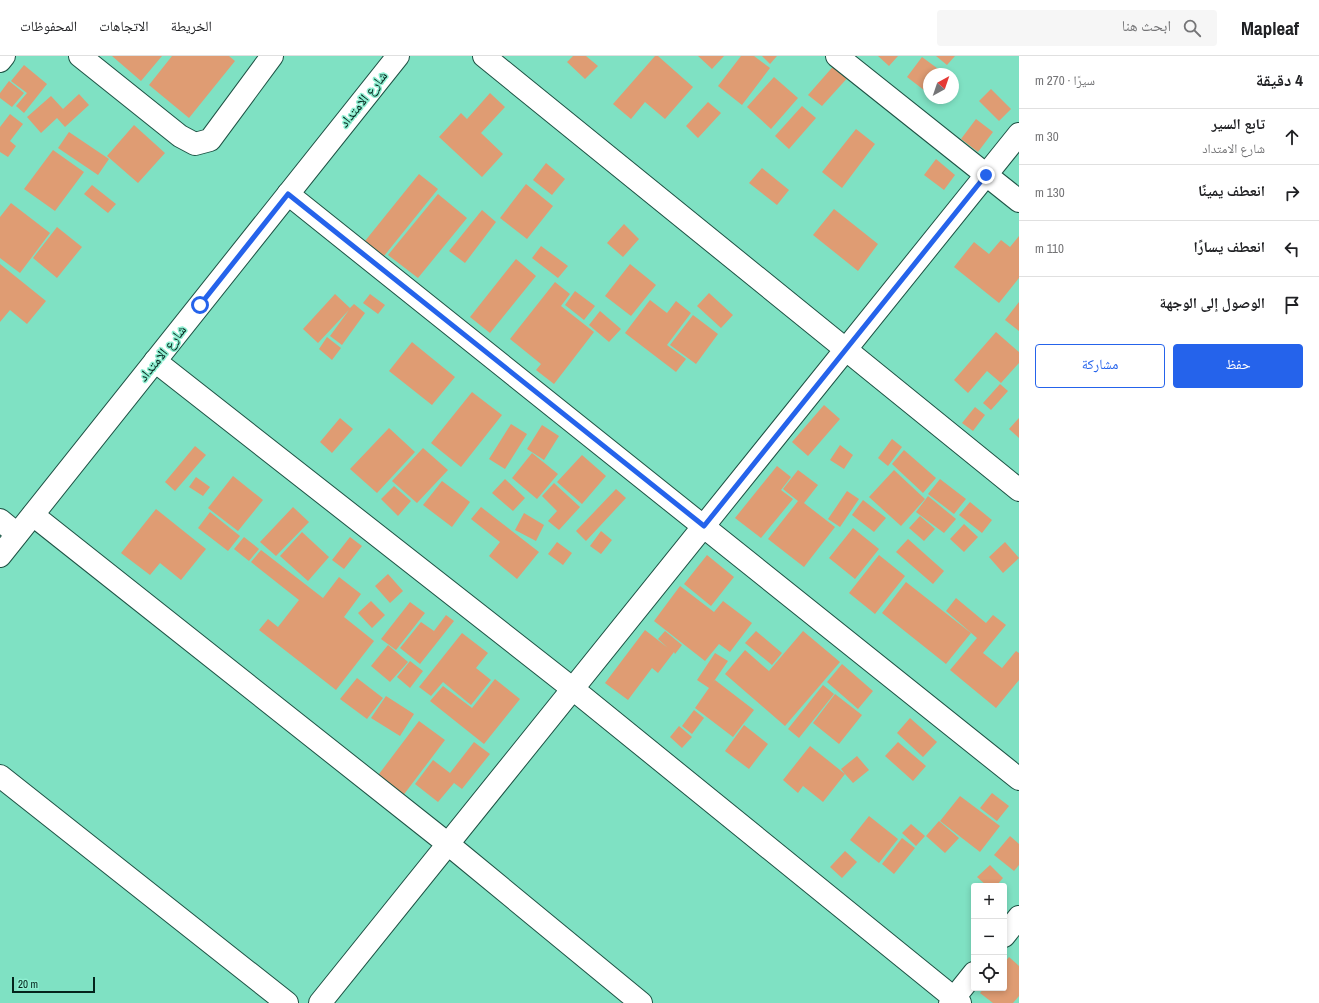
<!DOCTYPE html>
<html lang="ar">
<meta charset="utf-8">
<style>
body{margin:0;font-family:"Archivo Narrow","Noto Naskh Arabic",sans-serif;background:#f6f6f6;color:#202124;direction:rtl}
.controls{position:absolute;right:12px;bottom:12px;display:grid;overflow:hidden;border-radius:4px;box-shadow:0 2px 6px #0003}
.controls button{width:36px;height:36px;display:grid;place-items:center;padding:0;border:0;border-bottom:1px solid #e0e0e0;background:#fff;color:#202124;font:20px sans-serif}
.compass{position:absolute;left:923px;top:12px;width:36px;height:36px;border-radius:50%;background:#fff;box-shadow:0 2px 6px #0003;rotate:40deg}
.scale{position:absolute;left:12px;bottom:10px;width:83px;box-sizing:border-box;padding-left:4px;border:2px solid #04241c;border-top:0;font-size:11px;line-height:14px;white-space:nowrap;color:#04241c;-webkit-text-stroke:3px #8deed0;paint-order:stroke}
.stop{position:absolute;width:12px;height:12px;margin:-9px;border:3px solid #2563eb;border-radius:50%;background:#fff}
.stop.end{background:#2563eb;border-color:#fff;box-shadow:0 1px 4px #0008}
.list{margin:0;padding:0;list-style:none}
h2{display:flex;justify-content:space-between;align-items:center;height:52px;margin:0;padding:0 16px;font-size:17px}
h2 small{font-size:13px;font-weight:400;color:#757577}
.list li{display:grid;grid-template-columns:26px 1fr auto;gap:12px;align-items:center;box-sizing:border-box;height:56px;padding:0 16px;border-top:1px solid #e0e0e0}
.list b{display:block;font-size:15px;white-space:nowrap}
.list p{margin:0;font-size:13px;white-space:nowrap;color:#757577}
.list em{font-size:13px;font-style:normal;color:#757577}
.actions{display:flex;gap:8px;padding:12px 16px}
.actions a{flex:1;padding:9px 0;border:1px solid #2563eb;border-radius:4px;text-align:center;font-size:14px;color:#2563eb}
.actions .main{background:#2563eb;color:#fff}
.icon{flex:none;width:22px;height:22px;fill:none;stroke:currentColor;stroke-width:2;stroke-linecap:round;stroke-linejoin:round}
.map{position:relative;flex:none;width:1019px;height:947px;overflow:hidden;direction:ltr}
header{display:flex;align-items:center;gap:24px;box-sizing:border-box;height:56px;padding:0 20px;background:#fff;border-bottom:1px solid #e0e0e0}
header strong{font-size:19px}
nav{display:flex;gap:22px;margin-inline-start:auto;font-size:14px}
.search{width:280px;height:36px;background:#f6f6f6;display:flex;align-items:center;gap:10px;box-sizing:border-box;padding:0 14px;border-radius:4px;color:#757577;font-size:15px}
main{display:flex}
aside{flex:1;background:#fff}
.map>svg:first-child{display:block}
</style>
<header>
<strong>Mapleaf</strong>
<div class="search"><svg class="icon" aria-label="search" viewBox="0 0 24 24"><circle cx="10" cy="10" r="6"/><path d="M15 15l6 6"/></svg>ابحث هنا</div>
<nav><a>الخريطة</a><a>الاتجاهات</a><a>المحفوظات</a></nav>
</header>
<main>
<aside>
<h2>4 دقيقة<small>سيرًا · 270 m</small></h2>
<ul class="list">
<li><svg class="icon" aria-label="ahead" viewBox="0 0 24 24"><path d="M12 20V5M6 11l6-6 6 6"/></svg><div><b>تابع السير</b><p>شارع الامتداد</p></div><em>30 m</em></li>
<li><svg class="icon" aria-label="right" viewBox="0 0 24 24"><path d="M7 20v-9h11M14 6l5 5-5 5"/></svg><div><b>انعطف يمينًا</b></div><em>130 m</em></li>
<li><svg class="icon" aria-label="left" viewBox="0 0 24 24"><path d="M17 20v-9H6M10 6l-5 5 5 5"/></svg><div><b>انعطف يسارًا</b></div><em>110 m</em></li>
<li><svg class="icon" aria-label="arrive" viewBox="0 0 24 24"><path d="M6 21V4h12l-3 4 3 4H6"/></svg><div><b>الوصول إلى الوجهة</b></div></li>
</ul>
<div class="actions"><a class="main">حفظ</a><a>مشاركة</a></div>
</aside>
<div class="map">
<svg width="1019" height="947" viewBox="0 0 1019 947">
<rect width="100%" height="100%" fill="#7fe1c3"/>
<!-- building -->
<path fill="#df9c73" d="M 112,0 L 162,0 L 141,25 Z
M 172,0 L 229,0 L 235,5 L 189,62 L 149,29 Z
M 573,0 L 586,0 L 598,10 L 585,23 L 567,6 Z
M 655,0 L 658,0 L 693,31 L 665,63 L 645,46 L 631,63 L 613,48 Z
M 698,0 L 724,0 L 712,13 Z
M 741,0 L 754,0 L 770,12 L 742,49 L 718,30 Z
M 762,0 L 777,0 L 770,8 Z
M 878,0 L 898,0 L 889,10 Z
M 936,0 L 955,0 L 947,9 Z
M 922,1 L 945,18 L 929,18 L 929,38 L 907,21 Z
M 837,6 L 851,18 L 822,50 L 808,39 Z
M 24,9 L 47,28 L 24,57 L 16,50 L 27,37 L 11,25 Z
M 774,21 L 798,42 L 771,73 L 747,51 Z
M 9,25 L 24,37 L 12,51 L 0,42 L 0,37 Z
M 991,33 L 1011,53 L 999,65 L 979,45 Z
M 490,37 L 505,51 L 481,77 L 503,98 L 482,121 L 439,81 L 461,57 L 467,63 Z
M 79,38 L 89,49 L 65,71 L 57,62 L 41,77 L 27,61 L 51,40 L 63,53 Z
M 708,46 L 721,57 L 698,82 L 686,70 Z
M 802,50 L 816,62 L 789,93 L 775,80 Z
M 10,58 L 23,68 L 10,85 L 16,90 L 8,101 L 0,96 L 0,71 Z
M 976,63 L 993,76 L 978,96 L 961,83 Z
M 134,69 L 165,97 L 138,127 L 107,100 Z
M 856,73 L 875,88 L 842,132 L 822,116 Z
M 69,76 L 109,103 L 98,119 L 58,92 Z
M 53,94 L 84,116 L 55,155 L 24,133 Z
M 936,103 L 955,119 L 944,134 L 924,119 Z
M 546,107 L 565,123 L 552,139 L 533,124 Z
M 762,112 L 789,134 L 777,149 L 749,127 Z
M 419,118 L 438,133 L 384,200 L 365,185 Z
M 526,128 L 553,150 L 527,183 L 500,162 Z
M 92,129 L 116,148 L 108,157 L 84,138 Z
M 438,138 L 467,162 L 418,222 L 388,199 Z
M 11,147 L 50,177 L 20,217 L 0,202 L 0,161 Z
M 834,153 L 878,188 L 858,215 L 813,179 Z
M 482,154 L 496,166 L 465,207 L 449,195 Z
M 624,168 L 639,183 L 623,201 L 607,187 Z
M 57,171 L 82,191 L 57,222 L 33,202 Z
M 1019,180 L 1019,222 L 999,247 L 954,211 L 974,186 L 989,198 L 1001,184 L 1010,191 Z
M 541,190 L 568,210 L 558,222 L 532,202 Z
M 516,203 L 536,220 L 490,277 L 470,261 Z
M 0,208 L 46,245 L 27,268 L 10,254 L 0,266 Z
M 630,208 L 656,229 L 631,260 L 605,240 Z
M 555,226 L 570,238 L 561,250 L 594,276 L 554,328 L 536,314 L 541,308 L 510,283 Z
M 575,235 L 595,250 L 584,264 L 565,249 Z
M 709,237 L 733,259 L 721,272 L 697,250 Z
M 335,238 L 350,252 L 354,248 L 365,257 L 342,289 L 330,280 L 349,254 L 318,287 L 303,273 Z
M 370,238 L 385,249 L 378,258 L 363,247 Z
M 650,244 L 667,257 L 676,245 L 691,257 L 667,289 L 686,303 L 676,316 L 625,277 Z
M 1019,246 L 1019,275 L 1005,264 Z
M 600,255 L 621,273 L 609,286 L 589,269 Z
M 693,259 L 718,278 L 696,308 L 670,289 Z
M 996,276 L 1019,296 L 1019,307 L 1001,327 L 987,315 L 968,337 L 954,324 Z
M 327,281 L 341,292 L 332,304 L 319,293 Z
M 412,286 L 455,321 L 432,349 L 389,315 Z
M 1000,328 L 1008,335 L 991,354 L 983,347 Z
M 472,336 L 502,359 L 461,411 L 431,387 Z
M 824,349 L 840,363 L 808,400 L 792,386 Z
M 975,351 L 985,359 L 973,375 L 962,367 Z
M 340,362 L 353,373 L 332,397 L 320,386 Z
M 1019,362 L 1019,382 L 1009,373 Z
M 511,368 L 527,378 L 505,413 L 489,403 Z
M 542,369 L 559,380 L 544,404 L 527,393 Z
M 389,372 L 415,396 L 377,437 L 350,413 Z
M 892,383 L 902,391 L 888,410 L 878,402 Z
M 840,389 L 853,399 L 844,413 L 830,404 Z
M 195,390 L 206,399 L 175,435 L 165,426 Z
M 423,392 L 448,414 L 417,447 L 392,425 Z
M 904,394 L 936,422 L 923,437 L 892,408 Z
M 532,397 L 558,418 L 537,443 L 512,422 Z
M 582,399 L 606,420 L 582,448 L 557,426 Z
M 777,410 L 791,421 L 781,434 L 793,443 L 761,482 L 735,462 Z
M 798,414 L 818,429 L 804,447 L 835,471 L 804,511 L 768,483 L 798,445 L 783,433 Z
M 894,414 L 925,443 L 901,470 L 869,441 Z
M 233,420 L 263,444 L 238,475 L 208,452 Z
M 196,421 L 210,431 L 203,440 L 189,431 Z
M 505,423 L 525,442 L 513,455 L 492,437 Z
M 940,423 L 966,443 L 954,458 L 928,438 Z
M 442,425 L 470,446 L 452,471 L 423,449 Z
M 554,427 L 580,451 L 559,474 L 548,465 L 557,455 L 542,440 Z
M 394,430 L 411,445 L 398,460 L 381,443 Z
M 616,433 L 626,442 L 586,485 L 576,475 Z
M 847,435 L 859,443 L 840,471 L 828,463 Z
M 928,440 L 956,463 L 944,477 L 916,456 Z
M 863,444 L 886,462 L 874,476 L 852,459 Z
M 970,446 L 992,464 L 982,477 L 959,459 Z
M 293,451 L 309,466 L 276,500 L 260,486 Z
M 481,451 L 539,496 L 517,523 L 489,500 L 500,486 L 471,463 Z
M 156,453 L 206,493 L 181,524 L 160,507 L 150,519 L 121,497 Z
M 210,456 L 240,480 L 228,495 L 198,472 Z
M 524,457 L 544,469 L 536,485 L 515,474 Z
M 920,460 L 935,473 L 924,485 L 909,472 Z
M 964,468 L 978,481 L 964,496 L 950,483 Z
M 853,472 L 879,493 L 855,523 L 829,502 Z
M 601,475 L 612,484 L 601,498 L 590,490 Z
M 302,476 L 329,501 L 308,525 L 280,500 Z
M 244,481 L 259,493 L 249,505 L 234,493 Z
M 350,481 L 362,490 L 344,513 L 332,504 Z
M 908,483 L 944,515 L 933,528 L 896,496 Z
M 557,486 L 572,497 L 563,509 L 548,498 Z
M 1005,486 L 1019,502 L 1003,517 L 989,501 Z
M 261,494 L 323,542 L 339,521 L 361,538 L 344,561 L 374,585 L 336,634 L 259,574 L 268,563 L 278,571 L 299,544 L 251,506 Z
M 707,499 L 734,521 L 711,550 L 684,528 Z
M 879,499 L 905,520 L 875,558 L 849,537 Z
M 388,518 L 403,535 L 390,547 L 375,530 Z
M 906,526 L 971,577 L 946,608 L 882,557 Z
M 680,530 L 714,556 L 723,545 L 752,567 L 730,596 L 719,588 L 705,605 L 654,565 Z
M 956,542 L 986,567 L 993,559 L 1006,569 L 983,597 L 1002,612 L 1016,595 L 1019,597 L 1019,624 L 996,652 L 950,614 L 977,582 L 946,555 Z
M 371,545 L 385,559 L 372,572 L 358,557 Z
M 410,546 L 425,557 L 396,594 L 381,583 Z
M 446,559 L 454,565 L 420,608 L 400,592 L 421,566 L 434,575 Z
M 645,574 L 668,592 L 658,583 L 665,575 L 682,589 L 675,598 L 674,596 L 658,617 L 652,612 L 628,644 L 605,627 Z
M 756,575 L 782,597 L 772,609 L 745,587 Z
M 803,575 L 840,606 L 785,670 L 725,618 L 745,594 L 769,615 Z
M 462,577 L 488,597 L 476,612 L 491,624 L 471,649 L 443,626 L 431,640 L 419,631 Z
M 388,589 L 408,606 L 390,626 L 371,610 Z
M 715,597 L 728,605 L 712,628 L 715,624 L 754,654 L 733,681 L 695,652 L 709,632 L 697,624 Z
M 410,605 L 423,615 L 410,632 L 397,621 Z
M 842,608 L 873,635 L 858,653 L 827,626 Z
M 357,622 L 383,642 L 367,663 L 340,643 Z
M 495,623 L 520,643 L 484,688 L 430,645 L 443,630 L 472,652 Z
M 823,629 L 834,638 L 799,682 L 788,673 Z
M 835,638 L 862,659 L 839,688 L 813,667 Z
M 386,640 L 414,658 L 400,680 L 371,662 Z
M 694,654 L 704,662 L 692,678 L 682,670 Z
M 910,662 L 937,686 L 923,701 L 897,677 Z
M 419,665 L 445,684 L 402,741 L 376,722 Z
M 744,669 L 768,688 L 749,713 L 725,695 Z
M 679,670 L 692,681 L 682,692 L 670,681 Z
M 474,686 L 490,698 L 462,733 L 454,727 L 438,746 L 415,728 L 433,704 L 450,717 Z
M 898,686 L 926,710 L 913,725 L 885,700 Z
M 810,690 L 845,718 L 841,713 L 857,700 L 869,714 L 853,727 L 845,718 L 823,746 L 803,730 L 798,737 L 783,724 Z
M 992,737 L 1009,750 L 997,765 L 980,752 Z
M 960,740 L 1000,770 L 980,796 L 940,765 Z
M 869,760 L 898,783 L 879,807 L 850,784 Z
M 939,765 L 959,782 L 945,797 L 926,780 Z
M 911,768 L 925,780 L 916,790 L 902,777 Z
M 1010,780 L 1019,788 L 1019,809 L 1014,815 L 994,799 Z
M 902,782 L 915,792 L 894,818 L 882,808 Z
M 845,795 L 857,806 L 842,822 L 830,811 Z
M 990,809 L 1003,822 L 996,830 L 987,830 L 977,821 Z
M 1009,901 L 1019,910 L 1019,940 L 1013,947 L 993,947 L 980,937 L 984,932 L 1004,932 L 1004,907 Z"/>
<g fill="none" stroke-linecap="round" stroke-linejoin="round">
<!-- street casing -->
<g stroke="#1e5244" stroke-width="24">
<path id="street" d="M 80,0 L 180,80 L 195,88 L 210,84 L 272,0
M 484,0 L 1019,434
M 837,0 L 1019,145
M 0,5 L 4,0
M 288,138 L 1019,723
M 155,305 L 573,633 L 960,947
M 33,459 L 448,788 L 641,947
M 0,464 L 17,478
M 0,720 L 287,947
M 1004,880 L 1019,861
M 320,947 L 1019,78
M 950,947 L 974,917"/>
</g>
<!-- secondary casing -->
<g stroke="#1e5244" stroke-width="24">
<path id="secondary" d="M 0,500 L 398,0"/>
</g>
<!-- street -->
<use href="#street" stroke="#fff" stroke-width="22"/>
<!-- secondary -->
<use href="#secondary" stroke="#fff" stroke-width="22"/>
</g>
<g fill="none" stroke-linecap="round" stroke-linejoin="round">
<!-- route -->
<path stroke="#2563eb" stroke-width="5" d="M 200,249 L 288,138 L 704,470 L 986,119"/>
</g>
<g text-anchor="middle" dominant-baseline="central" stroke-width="3" stroke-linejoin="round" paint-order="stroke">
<!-- street labels -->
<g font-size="14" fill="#04241c" stroke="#8deed0">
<text transform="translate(363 43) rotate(-51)">شارع الامتداد</text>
<text transform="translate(162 297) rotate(-51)">شارع الامتداد</text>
</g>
</g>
</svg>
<div class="controls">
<button>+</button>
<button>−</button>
<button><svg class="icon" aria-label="locate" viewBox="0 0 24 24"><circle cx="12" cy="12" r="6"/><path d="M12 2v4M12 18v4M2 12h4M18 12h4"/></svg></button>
</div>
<svg class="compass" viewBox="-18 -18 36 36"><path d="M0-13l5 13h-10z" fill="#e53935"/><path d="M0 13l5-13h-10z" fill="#757577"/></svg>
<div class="scale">20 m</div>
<div class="stop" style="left:200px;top:249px"></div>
<div class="stop end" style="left:986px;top:119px"></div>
</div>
</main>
